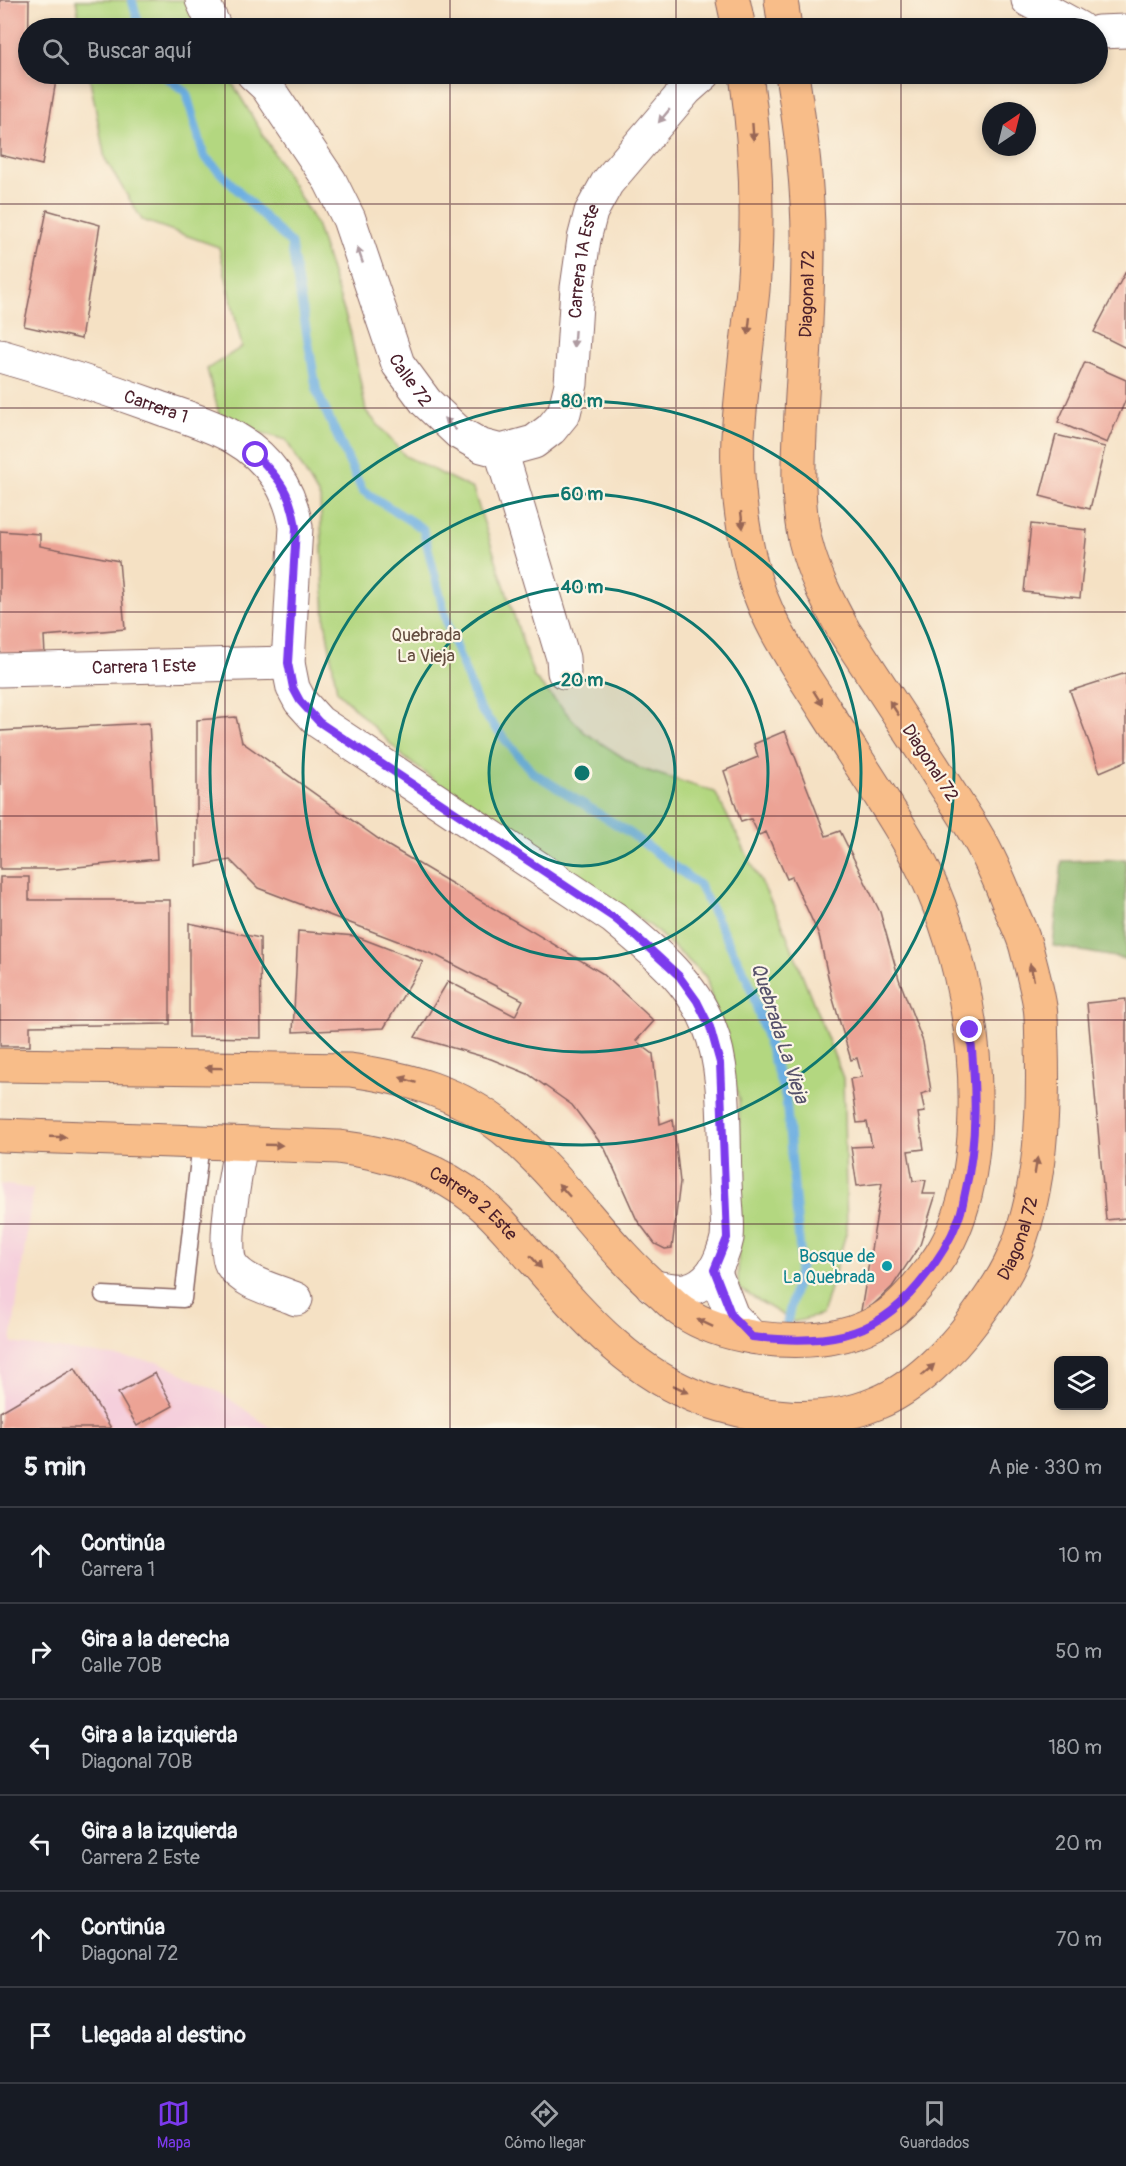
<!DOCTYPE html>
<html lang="es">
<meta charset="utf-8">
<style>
body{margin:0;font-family:Pangolin,sans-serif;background:#242831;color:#f1f3f6}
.controls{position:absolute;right:18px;bottom:18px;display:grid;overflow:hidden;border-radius:9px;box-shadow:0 3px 9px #0003}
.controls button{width:54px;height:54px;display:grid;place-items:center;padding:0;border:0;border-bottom:2px solid #363941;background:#171b24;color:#f1f3f6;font:30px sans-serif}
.compass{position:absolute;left:982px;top:102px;width:54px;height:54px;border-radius:50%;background:#171b24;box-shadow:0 3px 9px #0003;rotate:35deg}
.stop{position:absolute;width:18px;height:18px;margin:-14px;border:4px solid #7c3aed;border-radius:50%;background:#fff}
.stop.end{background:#7c3aed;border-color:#fff;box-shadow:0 2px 6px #0008}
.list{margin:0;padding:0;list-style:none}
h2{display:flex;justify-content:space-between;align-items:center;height:78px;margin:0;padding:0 24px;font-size:26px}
h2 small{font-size:20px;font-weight:400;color:#9ea1a6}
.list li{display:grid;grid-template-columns:39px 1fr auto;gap:18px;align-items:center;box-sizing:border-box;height:96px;padding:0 24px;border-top:2px solid #363941}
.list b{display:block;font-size:22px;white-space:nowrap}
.list p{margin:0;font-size:20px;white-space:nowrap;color:#9ea1a6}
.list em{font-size:20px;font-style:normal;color:#9ea1a6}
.icon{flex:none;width:33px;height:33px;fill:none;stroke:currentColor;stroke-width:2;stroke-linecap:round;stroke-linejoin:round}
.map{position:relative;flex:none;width:1126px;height:1428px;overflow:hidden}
.search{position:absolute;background:#171b24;box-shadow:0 3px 9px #0003;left:18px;right:18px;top:18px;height:66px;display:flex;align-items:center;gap:15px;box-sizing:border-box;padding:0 21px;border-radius:33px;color:#9ea1a6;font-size:22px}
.sheet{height:654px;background:#171b24}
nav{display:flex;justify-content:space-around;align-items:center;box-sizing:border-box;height:84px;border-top:2px solid #363941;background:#171b24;font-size:16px;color:#9ea1a6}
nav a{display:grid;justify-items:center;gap:3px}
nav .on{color:#7c3aed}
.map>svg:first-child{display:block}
</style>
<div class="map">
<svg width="1126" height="1428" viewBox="0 0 1126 1428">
<rect width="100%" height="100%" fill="#fcf5e5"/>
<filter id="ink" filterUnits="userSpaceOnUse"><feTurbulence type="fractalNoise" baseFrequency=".0167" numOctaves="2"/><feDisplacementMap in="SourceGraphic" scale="12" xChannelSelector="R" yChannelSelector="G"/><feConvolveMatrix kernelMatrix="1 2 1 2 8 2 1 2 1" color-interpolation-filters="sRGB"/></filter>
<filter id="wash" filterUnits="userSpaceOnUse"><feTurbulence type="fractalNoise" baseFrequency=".008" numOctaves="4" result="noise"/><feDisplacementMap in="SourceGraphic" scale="24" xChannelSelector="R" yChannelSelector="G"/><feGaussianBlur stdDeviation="1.35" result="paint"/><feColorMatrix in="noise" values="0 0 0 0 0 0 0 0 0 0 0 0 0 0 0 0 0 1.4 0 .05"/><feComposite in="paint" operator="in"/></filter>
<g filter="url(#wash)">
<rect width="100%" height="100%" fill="#f5e1c4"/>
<!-- built -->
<path fill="#f5cfdc" d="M 0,1184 L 33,1189 L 11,1343 L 159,1362 L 221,1393 L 271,1428 L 0,1428 Z"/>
<!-- green -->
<path fill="#b3d780" stroke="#7e7b56" stroke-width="1.5" d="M 76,0 L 188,0 L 203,28 L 81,28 Z
M 89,74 L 227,74 L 316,224 L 350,330 L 366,411 L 405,456 L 473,489 L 534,677 L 584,732 L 639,768 L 715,792 L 782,923 L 843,1078 L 847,1230 L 822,1315 L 794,1322 L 738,1288 L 739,1100 L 706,977 L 652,927 L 457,797 L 405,758 L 337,691 L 325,620 L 320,498 L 286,440 L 221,421 L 207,369 L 242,347 L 219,247 L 142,220 L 105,159 Z"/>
<!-- forest -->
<path fill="#8eb86e" stroke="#6c6c4c" stroke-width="1.5" d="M 1126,859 L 1126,959 L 1053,946 L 1062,861 Z"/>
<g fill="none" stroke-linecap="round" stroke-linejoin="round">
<!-- stream -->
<path stroke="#6caee1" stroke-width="9" d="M 132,0 L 140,28
M 162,74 L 186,92 L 204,156 L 291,244 L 317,392 L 362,490 L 423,529 L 448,627 L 479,708 L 532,772 L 630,833 L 699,885 L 748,980 L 786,1099 L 801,1262 L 787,1322"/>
</g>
<g id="blocks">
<!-- building -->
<path fill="#eca395" d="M 0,0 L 29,0 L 28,74 L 57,74 L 42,165 L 0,155 Z
M 47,210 L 100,225 L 81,339 L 24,326 Z
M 1126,271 L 1126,348 L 1094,332 Z
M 1085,362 L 1126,380 L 1126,399 L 1107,443 L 1058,422 Z
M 1056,435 L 1105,447 L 1090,509 L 1040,496 Z
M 1031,524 L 1087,530 L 1080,598 L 1024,592 Z
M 0,531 L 40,534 L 40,546 L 119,561 L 125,629 L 44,636 L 45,655 L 0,657 Z
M 1126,673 L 1126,761 L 1100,772 L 1070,691 Z
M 236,717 L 242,742 L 387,845 L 602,973 L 654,1021 L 636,1041 L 653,1054 L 660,1124 L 673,1119 L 680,1182 L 672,1248 L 665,1249 L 655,1244 L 637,1220 L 605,1149 L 572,1105 L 528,1074 L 491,1059 L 415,1037 L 448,981 L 515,1016 L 523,1000 L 437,956 L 258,888 L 230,860 L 197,866 L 197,720 Z
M 149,723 L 157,859 L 57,869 L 0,869 L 0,731 Z
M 785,731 L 826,836 L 840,831 L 880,912 L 899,979 L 923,1042 L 931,1091 L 921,1094 L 925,1112 L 918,1113 L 924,1149 L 908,1151 L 913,1181 L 926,1180 L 923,1194 L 936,1194 L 920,1245 L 892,1287 L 860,1317 L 882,1183 L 857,1186 L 851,1147 L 872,1146 L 867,1122 L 857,1123 L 850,1079 L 862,1077 L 857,1058 L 851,1060 L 833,999 L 819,935 L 792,877 L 787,879 L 766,832 L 759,835 L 751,819 L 741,822 L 724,771 L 758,757 L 754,744 Z
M 0,877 L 29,877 L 29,900 L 170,900 L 170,1024 L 30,1026 L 30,1046 L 0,1046 Z
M 189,923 L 260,938 L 261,1038 L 189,1037 Z
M 298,931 L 355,936 L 423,962 L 384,1028 L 293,1032 Z
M 1126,999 L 1126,1218 L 1106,1220 L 1087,1003 Z
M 75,1368 L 111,1428 L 0,1428 L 0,1412 Z
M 155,1373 L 173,1406 L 137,1426 L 118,1393 Z"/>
</g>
</g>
<g filter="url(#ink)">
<use href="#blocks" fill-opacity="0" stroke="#866361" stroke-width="1.5"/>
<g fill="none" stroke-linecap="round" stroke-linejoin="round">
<!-- service casing -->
<g stroke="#866361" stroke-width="19">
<path id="service" d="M 103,1295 L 183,1299 L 201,1142"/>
</g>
<!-- minor casing -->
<g stroke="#866361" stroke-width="35">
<g id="minor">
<path d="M 1028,0 L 1079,28"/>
<path d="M 1098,32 L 1126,31"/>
<path id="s1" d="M 0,356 C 53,371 105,388 157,407 C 182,416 210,424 233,437 C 268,457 290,488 296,527 L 288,663 L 293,688 L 300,701 L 319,722 L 331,730 L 614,918 C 651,949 691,980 709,1026 C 727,1070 723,1131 725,1179 C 725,1198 729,1220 727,1238 C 725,1248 719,1264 713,1272 C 695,1295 677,1292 652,1286"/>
<path d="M 501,451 L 563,658 L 564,672"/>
<path id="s2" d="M 0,670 L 288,663"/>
<path d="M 241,1144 C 237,1166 221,1247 231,1264 C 243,1284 276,1290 296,1299"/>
<path d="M 714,1270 L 732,1316 L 752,1337"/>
</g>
</g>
<!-- tertiary casing -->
<g stroke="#866361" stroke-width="35">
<g id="tertiary">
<path d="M 202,0 L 215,28"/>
<path id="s3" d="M 253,74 L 267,87 L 330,181 L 349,219 L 398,364 L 426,402 L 459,433 L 482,446 L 501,451 L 534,442 L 551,429 L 564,413 L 571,384 L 577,288 L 584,239 L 591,212 L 607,183 L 686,90 L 704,74"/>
</g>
</g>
<!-- primary casing -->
<g stroke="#866361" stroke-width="35">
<g id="primary">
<path d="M 733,0 L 739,28"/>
<path d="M 781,0 L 785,28"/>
<path d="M 0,1065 L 350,1070 C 407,1078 459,1092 504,1129 C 563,1177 603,1244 661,1293 C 668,1299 675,1307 683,1312 C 705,1327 732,1334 757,1338 C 798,1343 846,1342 882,1319 C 901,1307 916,1288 930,1270 C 965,1227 974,1166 975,1112 C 977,1024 955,923 911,846 C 885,801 855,757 827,713 C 798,667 762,618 751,564 C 741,522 736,480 738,437 C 741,388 748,339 753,290 C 759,217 756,145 746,74"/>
<path id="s4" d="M 0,1135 L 338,1147 C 389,1153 438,1168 478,1201 C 498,1217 514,1238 531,1257 C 581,1314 631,1374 705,1400 C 759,1419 823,1426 877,1403 C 913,1389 952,1350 974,1320 C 990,1298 1008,1273 1017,1248 C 1041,1185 1044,1112 1042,1045 C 1041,1032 1042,1019 1040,1007 C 1037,987 1031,967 1026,947 C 1023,935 1017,924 1012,912 C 1002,886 991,859 977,836 C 963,812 947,789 932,765 C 903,721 874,676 844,631 C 828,602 813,573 805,540 C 796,499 799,454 801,413 C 804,359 808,304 808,250 C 809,191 801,132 792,74"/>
</g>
</g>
<!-- service -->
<use href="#service" stroke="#fff" stroke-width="16"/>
<!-- minor -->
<use href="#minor" stroke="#fff" stroke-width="33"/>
<!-- tertiary -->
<use href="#tertiary" stroke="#fff" stroke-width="33"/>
<!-- primary -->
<use href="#primary" stroke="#f8bd89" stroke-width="33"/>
</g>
<!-- one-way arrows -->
<defs><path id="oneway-solid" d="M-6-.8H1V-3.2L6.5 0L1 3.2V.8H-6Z" transform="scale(1.5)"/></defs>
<g fill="#ae9aa0">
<use href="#oneway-solid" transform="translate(664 116) rotate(130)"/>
<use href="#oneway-solid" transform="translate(360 255) rotate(-109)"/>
<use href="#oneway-solid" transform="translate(574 339) rotate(94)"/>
<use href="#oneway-solid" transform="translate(450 424) rotate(-136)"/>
</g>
<g fill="#986655">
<use href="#oneway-solid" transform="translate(753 132) rotate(86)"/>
<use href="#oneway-solid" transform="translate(749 326) rotate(96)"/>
<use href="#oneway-solid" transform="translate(742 520) rotate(83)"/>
<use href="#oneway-solid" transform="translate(818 698) rotate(58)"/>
<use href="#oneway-solid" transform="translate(894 708) rotate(-123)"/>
<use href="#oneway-solid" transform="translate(1032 972) rotate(-103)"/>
<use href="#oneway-solid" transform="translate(214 1068) rotate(-179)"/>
<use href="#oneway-solid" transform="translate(408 1080) rotate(-162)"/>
<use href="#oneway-solid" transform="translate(58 1137) rotate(2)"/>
<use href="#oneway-solid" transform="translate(274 1145) rotate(2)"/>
<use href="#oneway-solid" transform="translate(1036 1166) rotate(-81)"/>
<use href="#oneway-solid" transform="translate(564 1190) rotate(-132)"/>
<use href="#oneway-solid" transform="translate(536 1262) rotate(49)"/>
<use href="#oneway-solid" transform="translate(705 1323) rotate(-155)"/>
<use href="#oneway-solid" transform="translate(928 1370) rotate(-41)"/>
<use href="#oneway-solid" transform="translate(681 1389) rotate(26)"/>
</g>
</g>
<g fill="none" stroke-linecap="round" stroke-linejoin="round" filter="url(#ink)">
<!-- route -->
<path stroke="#7c3aed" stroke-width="8" d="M 256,455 C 280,479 291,493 296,528 L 288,663 L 293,688 L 300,701 L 319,722 L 331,730 L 614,918 L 639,939 L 679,976 L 697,1001 L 710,1027 L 720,1063 L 727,1238 L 714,1270 L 732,1316 L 752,1337 C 782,1340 814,1342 843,1335 C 873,1328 898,1309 918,1285 C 934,1266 949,1244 958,1220 C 962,1212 963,1202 965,1193 C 978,1139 976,1085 970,1030"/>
</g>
<!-- grid -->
<path fill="none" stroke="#4a1f2b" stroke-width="1.5" stroke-opacity="0.55" d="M 225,0 L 225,28M 450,0 L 450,28M 676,0 L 676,28M 901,0 L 901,28M 225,74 L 225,1428M 450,74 L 450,1428M 676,74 L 676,1428M 901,74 L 901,1428M 0,204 L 1126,204M 0,408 L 1126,408M 0,612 L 1126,612M 0,816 L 1126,816M 0,1020 L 1126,1020M 0,1224 L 1126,1224"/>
<!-- distance rings -->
<circle cx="582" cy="773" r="93" fill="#0f766e" fill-opacity=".12"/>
<g fill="none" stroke="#0f766e" stroke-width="3">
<circle cx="582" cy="773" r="93"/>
<circle cx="582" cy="773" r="186"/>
<circle cx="582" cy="773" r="279"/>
<circle cx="582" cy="773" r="372"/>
</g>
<!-- markers -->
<circle fill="#0f9aa8" stroke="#fcf5e5" stroke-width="2" cx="887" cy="1266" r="6"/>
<g text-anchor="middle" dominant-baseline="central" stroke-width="4.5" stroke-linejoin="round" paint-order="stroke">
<!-- street labels -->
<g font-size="18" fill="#4a1f2b" stroke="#fcf5e5">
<text stroke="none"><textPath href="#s3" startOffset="696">Carrera 1A Este</textPath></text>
<text stroke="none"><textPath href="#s4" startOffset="2202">Diagonal 72</textPath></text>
<text stroke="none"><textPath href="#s3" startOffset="348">Calle 72</textPath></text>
<text stroke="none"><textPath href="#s1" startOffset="164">Carrera 1</textPath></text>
<text stroke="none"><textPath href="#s2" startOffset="144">Carrera 1 Este</textPath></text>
<text transform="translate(930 763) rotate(57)">Diagonal 72</text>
<text stroke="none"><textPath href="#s4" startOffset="488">Carrera 2 Este</textPath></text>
<text stroke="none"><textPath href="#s4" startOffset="1194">Diagonal 72</textPath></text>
</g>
<!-- park labels -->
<g font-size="18" fill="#644d40" stroke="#fcf5e5">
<text x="426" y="635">Quebrada<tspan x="426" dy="21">La Vieja</tspan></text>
</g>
<!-- culture labels -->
<g font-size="18" fill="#0d838f" stroke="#fcf5e5" text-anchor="end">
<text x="875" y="1256">Bosque de<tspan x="875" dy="21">La Quebrada</tspan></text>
</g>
<!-- water labels -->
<g font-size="20" font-style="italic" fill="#56516b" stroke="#fcf5e5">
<text transform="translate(780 1033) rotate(72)">Quebrada La Vieja</text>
</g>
</g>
<circle cx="582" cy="773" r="9" fill="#0f766e" stroke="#fcf5e5" stroke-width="3"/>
<g font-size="18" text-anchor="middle" font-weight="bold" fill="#0f766e" stroke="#fcf5e5" stroke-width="4.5" stroke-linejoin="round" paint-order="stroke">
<text x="582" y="407">80 m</text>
<text x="582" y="500">60 m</text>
<text x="582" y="593">40 m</text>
<text x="582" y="686">20 m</text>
</g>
</svg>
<div class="controls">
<button><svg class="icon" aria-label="layers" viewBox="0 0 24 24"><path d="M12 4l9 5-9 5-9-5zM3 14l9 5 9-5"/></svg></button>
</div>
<svg class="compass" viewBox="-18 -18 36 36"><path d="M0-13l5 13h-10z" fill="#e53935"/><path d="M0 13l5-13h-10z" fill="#9ea1a6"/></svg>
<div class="stop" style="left:256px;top:455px"></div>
<div class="stop end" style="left:970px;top:1030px"></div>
<div class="search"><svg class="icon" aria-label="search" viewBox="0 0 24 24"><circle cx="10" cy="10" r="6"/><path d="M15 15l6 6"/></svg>Buscar aquí</div>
</div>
<section class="sheet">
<h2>5 min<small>A pie · 330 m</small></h2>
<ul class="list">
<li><svg class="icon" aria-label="ahead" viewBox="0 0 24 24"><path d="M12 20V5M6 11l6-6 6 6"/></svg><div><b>Continúa</b><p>Carrera 1</p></div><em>10 m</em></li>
<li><svg class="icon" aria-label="right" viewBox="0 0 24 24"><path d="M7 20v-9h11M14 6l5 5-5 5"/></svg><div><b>Gira a la derecha</b><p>Calle 70B</p></div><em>50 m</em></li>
<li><svg class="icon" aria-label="left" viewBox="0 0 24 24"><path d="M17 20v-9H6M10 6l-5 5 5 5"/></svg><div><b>Gira a la izquierda</b><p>Diagonal 70B</p></div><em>180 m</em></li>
<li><svg class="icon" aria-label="left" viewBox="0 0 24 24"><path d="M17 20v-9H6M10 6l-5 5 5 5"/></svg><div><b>Gira a la izquierda</b><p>Carrera 2 Este</p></div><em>20 m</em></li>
<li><svg class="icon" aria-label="ahead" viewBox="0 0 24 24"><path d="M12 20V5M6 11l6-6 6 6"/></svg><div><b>Continúa</b><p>Diagonal 72</p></div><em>70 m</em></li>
<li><svg class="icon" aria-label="arrive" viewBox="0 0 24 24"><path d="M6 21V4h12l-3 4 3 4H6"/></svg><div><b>Llegada al destino</b></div></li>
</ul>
</section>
<nav>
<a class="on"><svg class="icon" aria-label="map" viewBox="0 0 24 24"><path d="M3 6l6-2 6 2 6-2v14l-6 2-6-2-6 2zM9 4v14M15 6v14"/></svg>Mapa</a>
<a><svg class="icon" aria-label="directions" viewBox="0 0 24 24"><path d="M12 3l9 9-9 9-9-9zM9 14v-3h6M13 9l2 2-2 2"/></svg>Cómo llegar</a>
<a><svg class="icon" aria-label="saved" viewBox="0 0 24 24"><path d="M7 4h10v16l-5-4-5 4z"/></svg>Guardados</a>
</nav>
